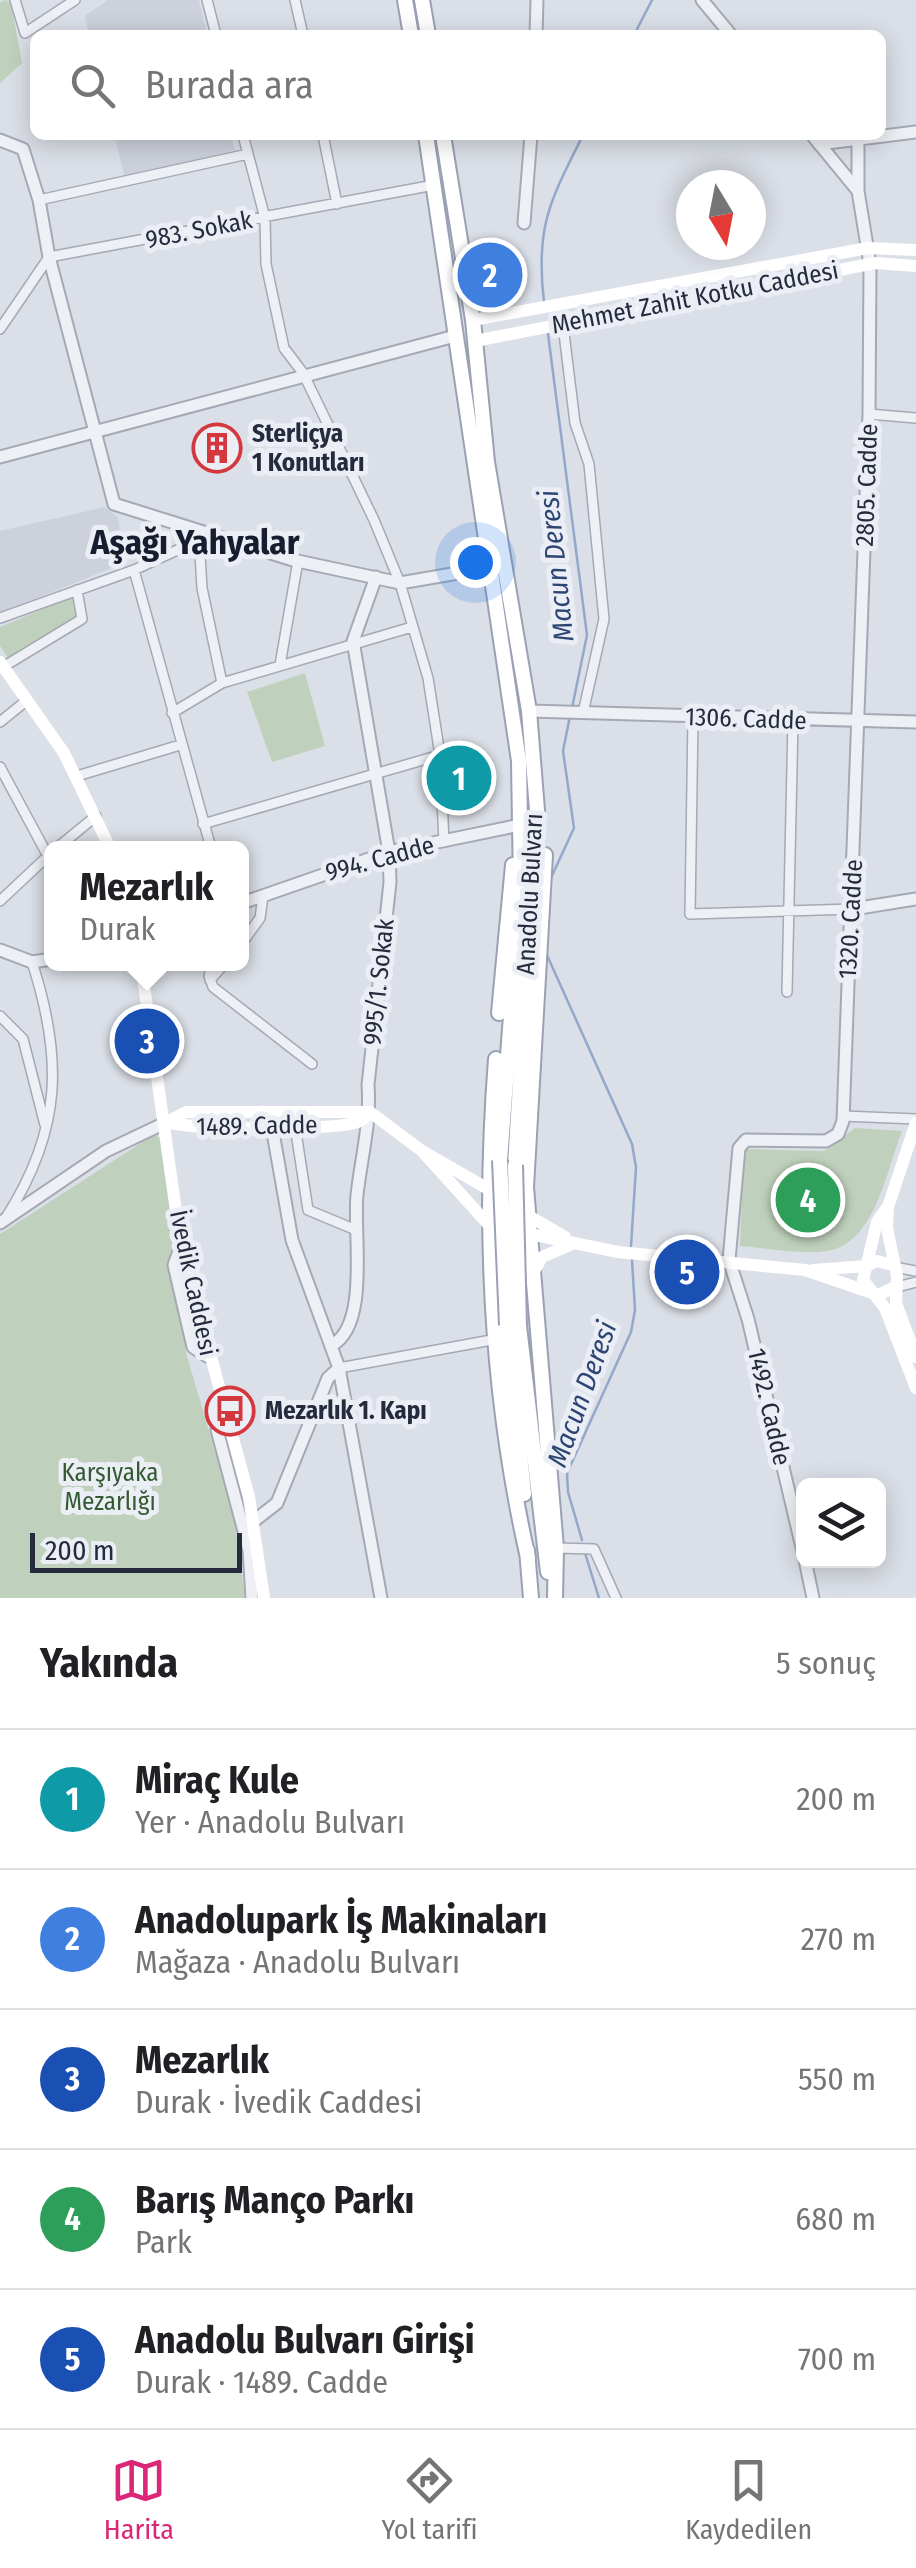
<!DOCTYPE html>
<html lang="tr">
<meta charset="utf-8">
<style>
body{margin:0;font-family:"Fira Sans Condensed",sans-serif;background:#f2f2f2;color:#202124}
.controls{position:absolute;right:30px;bottom:30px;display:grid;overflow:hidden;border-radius:15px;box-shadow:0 5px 25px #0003}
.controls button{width:90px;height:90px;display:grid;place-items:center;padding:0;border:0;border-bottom:2px solid #e0e0e0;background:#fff;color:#202124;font:50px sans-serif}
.compass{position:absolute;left:676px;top:170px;width:90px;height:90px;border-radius:50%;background:#fff;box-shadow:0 5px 25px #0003;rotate:170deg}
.scale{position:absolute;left:30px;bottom:25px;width:212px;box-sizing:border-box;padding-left:10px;border:5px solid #252b3d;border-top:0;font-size:28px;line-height:35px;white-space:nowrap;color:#252b3d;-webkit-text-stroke:8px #ebeef5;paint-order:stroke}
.you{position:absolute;left:475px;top:562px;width:35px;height:35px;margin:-25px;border:8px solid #fff;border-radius:50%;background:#1a73e8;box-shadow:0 0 0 15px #1a73e833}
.badge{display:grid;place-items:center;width:65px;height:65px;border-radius:50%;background:#db2777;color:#fff;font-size:32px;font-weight:700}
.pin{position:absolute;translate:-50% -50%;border:5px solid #fff;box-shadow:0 2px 10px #0006}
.popup{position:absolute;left:44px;top:841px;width:205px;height:130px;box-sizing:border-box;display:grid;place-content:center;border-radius:15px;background:#fff;filter:drop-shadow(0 2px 8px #0005);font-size:32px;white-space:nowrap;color:#757577}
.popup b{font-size:38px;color:#202124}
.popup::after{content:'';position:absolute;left:50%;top:100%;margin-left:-20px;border:20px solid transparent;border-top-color:#fff}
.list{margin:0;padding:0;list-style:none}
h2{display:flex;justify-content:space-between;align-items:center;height:130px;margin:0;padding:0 40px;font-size:42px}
h2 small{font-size:32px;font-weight:400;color:#757577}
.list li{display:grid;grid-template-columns:65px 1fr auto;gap:30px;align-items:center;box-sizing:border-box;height:140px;padding:0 40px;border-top:2px solid #e0e0e0}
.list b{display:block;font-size:38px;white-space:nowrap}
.list p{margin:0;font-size:32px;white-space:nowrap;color:#757577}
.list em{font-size:32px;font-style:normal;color:#757577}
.icon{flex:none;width:55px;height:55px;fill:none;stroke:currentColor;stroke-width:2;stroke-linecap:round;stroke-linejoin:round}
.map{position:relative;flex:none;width:916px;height:1598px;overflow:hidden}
.search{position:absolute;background:#fff;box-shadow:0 5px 25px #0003;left:30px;right:30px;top:30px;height:110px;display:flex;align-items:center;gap:25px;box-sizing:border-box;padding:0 35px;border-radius:15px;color:#757577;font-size:38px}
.sheet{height:830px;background:#fff}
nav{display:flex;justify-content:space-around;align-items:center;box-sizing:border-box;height:140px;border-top:2px solid #e0e0e0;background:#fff;font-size:28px;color:#757577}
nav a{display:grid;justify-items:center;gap:5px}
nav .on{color:#db2777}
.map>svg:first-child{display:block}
</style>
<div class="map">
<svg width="916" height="1598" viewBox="0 0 916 1598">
<rect width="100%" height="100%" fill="#dbdfe7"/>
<!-- built -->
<path fill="#cdd1dc" d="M 108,0 L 199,0 L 207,35 L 89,35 L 85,16 Z
M 114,135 L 231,135 L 235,150 L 125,178 Z
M 105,507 L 118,517 L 124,563 L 0,613 L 0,531 Z"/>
<!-- green -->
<path fill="#bfd1bc" d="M 5,0 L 11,3 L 22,63 L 0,83 L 0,3 Z
M 72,597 L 78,616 L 8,658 L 0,646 L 0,627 Z
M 305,673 L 325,746 L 272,762 L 247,692 Z
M 855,1128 L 902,1131 C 887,1169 875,1244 827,1251 C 800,1255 768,1248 740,1246 L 744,1149 L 824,1151 Z
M 155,1134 L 162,1140 L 186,1353 L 234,1516 L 245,1598 L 0,1598 L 0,1234 Z"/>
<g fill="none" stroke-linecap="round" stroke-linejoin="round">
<!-- stream -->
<path stroke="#93a8ca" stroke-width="2.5" d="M 634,35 L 652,0
M 544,302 C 535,227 550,201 583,135
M 548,334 L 587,635 L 572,708
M 550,880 L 574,828 L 563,751 L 570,716
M 546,953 L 632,1144 L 636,1167 L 631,1246
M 582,1540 L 568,1492 L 567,1473 L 631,1332 L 635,1310 L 632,1260
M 585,1553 L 599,1598"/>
<!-- minor casing -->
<g stroke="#a4a9b4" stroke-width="12">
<path id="minor" d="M 15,0 L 25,33 L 75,0
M 207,0 L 216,35
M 295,0 L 303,35
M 243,135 L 265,218 L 266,264 L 284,348 L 303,373 L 374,520 L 400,583 L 428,678 L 440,755 L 444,842
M 323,135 L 337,204
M 39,200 L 248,154
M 563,325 L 575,423 L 589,464 L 604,619 L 583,713
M 0,329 L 49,257 L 434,185
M 869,414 L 916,418
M 199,538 L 202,588 L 222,683
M 134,570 L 211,848
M 0,618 L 134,570 L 199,540
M 280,665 L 298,561
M 3,667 L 82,619 L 77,590
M 172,713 L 222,683 L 412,627
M 693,718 L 690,914 L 853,909
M 0,722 L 26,701
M 0,767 L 48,856
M 77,776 L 180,745
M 203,824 L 440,755
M 57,848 L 96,816
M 0,901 L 50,854
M 242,943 L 260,918 L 263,896
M 212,964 L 209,976 L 213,987 L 312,1064
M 210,980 L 224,964
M 787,992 L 793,721
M 0,1016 L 23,1039 L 45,1125
M 843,1116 L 916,1119
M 295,1126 L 308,1210 L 356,1230
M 7,1216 C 62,1129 63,1058 32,962
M 894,1267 L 916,1271
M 893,1288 L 916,1282
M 339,1368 L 497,1339
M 556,1548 L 594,1549 L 616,1598"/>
</g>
<!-- tertiary casing -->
<g stroke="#a4a9b4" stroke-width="15">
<path id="tertiary" d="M 702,0 L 731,35
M 536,35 L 537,0
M 0,140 L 23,149 L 39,200 L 49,257 L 114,504 L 293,560 L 400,583 L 493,567
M 819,144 L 916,132
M 858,191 L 858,138
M 524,223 L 531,135
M 0,457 L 455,336
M 529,711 L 916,722
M 242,903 L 389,852 L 520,825
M 853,909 L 916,899
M 0,950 L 32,962 L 52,959
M 272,1127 L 292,1240 L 339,1368 L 381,1598
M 0,1223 L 106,1151 L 167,1122
M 181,1246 L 174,1265 L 193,1347 L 207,1356
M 332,1345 C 370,1325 353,1232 357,1195 C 361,1158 371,1123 368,1085 L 390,882 L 389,852 L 353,641 L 376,577
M 227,1423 L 217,1430 L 249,1550 L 252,1598
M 254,1521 L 277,1503 L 328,1378 L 339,1368
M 804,1556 L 748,1319 L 729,1260 L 739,1148 L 746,1140 L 826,1141 L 838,1134 L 843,1121 L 869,414 L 870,264 L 858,191 L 812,135
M 805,1560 L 813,1598"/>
</g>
<!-- primary casing -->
<g stroke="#9aa1b3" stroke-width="18">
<path id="primary" d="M 405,0 L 411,35
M 422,0 L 428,35
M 426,135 L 519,761 L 521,885 L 500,1160
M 443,135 L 473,320 L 487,462 L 529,711 L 537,810 L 515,1165
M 545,855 L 526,1187 L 556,1548 L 555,1598
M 499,1013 L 513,865
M 496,1059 C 483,1225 491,1395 528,1558
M 507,1325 L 524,1494
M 519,1326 L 548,1572
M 527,1550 L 531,1598"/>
</g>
<!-- minor -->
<use href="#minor" stroke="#eef0f5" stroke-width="9"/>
<!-- tertiary -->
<use href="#tertiary" stroke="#eef0f5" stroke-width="11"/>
<!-- secondary -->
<path stroke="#fff" stroke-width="12" d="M 473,320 L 868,248 L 916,250
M 475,341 L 875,263 L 916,266
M 0,662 L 64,753 L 110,848
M 141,964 L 181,1246 L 249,1497 L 264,1598
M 167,1122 L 186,1112 L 370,1112 L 422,1151 L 497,1194
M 167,1122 C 191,1130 334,1131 358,1122 C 363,1120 366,1116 370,1112
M 916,1123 L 888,1207 L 887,1228 L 897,1276 L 896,1303 L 916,1357
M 422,1151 L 487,1223 L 496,1225
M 886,1209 L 877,1222 L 863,1280 L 885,1308 L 916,1388
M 522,1212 L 565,1237
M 520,1232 L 618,1252 L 805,1270 L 878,1295 L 893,1288
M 813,1270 L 867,1266 L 877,1261 L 892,1265
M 533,1273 L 542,1257 L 570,1245"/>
<!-- primary -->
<use href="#primary" stroke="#fff" stroke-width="14"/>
<!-- primary-bridge casing -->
<g stroke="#9aa1b3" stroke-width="18" stroke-linecap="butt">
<path id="primary-bridge" d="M 500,1160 L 507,1325
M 515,1165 L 519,1326"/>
</g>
<!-- primary-bridge -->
<use href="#primary-bridge" stroke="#fff" stroke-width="14"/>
</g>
<!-- icons -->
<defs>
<g id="building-ring" transform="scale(2.5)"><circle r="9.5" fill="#ebeef5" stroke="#d5373e" stroke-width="1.5"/><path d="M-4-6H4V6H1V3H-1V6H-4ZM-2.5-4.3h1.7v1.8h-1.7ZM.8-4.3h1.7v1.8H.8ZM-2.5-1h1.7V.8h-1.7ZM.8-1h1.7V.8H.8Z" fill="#d5373e"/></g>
<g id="bus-ring" transform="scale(2.5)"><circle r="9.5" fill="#ebeef5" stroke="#d5373e" stroke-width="1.5"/><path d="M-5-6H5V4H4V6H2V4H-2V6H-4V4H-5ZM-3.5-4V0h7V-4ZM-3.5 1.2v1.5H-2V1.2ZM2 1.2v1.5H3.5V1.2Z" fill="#d5373e"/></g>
</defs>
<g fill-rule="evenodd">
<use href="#building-ring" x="217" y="448"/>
<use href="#bus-ring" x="230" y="1411"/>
</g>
<g text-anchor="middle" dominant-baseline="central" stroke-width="10" stroke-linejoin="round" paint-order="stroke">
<!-- street labels -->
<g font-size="25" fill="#252b3d" stroke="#ebeef5">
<text transform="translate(199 230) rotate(-11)">983. Sokak</text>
<text transform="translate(695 298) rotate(-11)">Mehmet Zahit Kotku Caddesi</text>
<text transform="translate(867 485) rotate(-88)">2805. Cadde</text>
<text transform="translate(746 719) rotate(2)">1306. Cadde</text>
<text transform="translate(380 859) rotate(-15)">994. Cadde</text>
<text transform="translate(530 894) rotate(-87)">Anadolu Bulvarı</text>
<text transform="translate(851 919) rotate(-87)">1320. Cadde</text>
<text transform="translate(379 982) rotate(-84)">995/1. Sokak</text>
<text transform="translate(257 1126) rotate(-1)">1489. Cadde</text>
<text transform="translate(193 1283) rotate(78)">İvedik Caddesi</text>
<text transform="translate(769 1407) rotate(77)">1492. Cadde</text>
</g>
<!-- poi labels -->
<g font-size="25" font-weight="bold" fill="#252b3d" stroke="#ebeef5" text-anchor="start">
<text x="252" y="434">Sterliçya<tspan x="252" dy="29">1 Konutları</tspan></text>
<text x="265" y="1411">Mezarlık 1. Kapı</text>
</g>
<!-- park labels -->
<g font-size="25" fill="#345a31" stroke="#ebeef5">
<text x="110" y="1473">Karşıyaka<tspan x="110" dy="29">Mezarlığı</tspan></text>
</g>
<!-- water labels -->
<g font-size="28" font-style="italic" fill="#2d4573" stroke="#ebeef5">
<text transform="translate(556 566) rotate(-96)">Macun Deresi</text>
<text transform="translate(582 1394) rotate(-70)">Macun Deresi</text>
</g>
<!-- district labels -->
<g font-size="35" font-weight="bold" fill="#171c2e" stroke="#ebeef5">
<text x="195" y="542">Aşağı Yahyalar</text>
</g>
</g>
</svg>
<div class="controls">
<button><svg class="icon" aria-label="layers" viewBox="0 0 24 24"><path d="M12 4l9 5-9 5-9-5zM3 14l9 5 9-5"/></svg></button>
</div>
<svg class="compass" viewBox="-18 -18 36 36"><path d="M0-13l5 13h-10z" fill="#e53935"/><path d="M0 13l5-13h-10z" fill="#757577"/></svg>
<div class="scale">200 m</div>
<div class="you"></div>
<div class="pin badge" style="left:459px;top:778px;background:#0f9aa8">1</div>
<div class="pin badge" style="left:490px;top:275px;background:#3f7fe0">2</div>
<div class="pin badge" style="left:147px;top:1041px;background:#1a4fb4">3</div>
<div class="popup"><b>Mezarlık</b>Durak</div>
<div class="pin badge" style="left:808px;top:1200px;background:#2e9e5b">4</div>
<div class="pin badge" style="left:687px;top:1272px;background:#1a4fb4">5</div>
<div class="search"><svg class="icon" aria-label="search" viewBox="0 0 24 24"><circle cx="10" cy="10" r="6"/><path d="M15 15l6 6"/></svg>Burada ara</div>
</div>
<section class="sheet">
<h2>Yakında<small>5 sonuç</small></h2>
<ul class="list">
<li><span class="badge" style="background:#0f9aa8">1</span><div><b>Miraç Kule</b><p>Yer · Anadolu Bulvarı</p></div><em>200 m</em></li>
<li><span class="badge" style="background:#3f7fe0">2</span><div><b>Anadolupark İş Makinaları</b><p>Mağaza · Anadolu Bulvarı</p></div><em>270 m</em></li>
<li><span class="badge" style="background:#1a4fb4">3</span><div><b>Mezarlık</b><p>Durak · İvedik Caddesi</p></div><em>550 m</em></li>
<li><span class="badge" style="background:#2e9e5b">4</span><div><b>Barış Manço Parkı</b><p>Park</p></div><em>680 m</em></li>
<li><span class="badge" style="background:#1a4fb4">5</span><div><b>Anadolu Bulvarı Girişi</b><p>Durak · 1489. Cadde</p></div><em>700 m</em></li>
</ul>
</section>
<nav>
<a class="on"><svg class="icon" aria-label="map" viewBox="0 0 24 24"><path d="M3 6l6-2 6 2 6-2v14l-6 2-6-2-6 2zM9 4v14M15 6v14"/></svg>Harita</a>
<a><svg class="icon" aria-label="directions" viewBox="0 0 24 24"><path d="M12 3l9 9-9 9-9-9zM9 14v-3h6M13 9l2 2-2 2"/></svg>Yol tarifi</a>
<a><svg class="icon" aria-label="saved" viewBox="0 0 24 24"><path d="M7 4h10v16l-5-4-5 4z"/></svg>Kaydedilen</a>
</nav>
